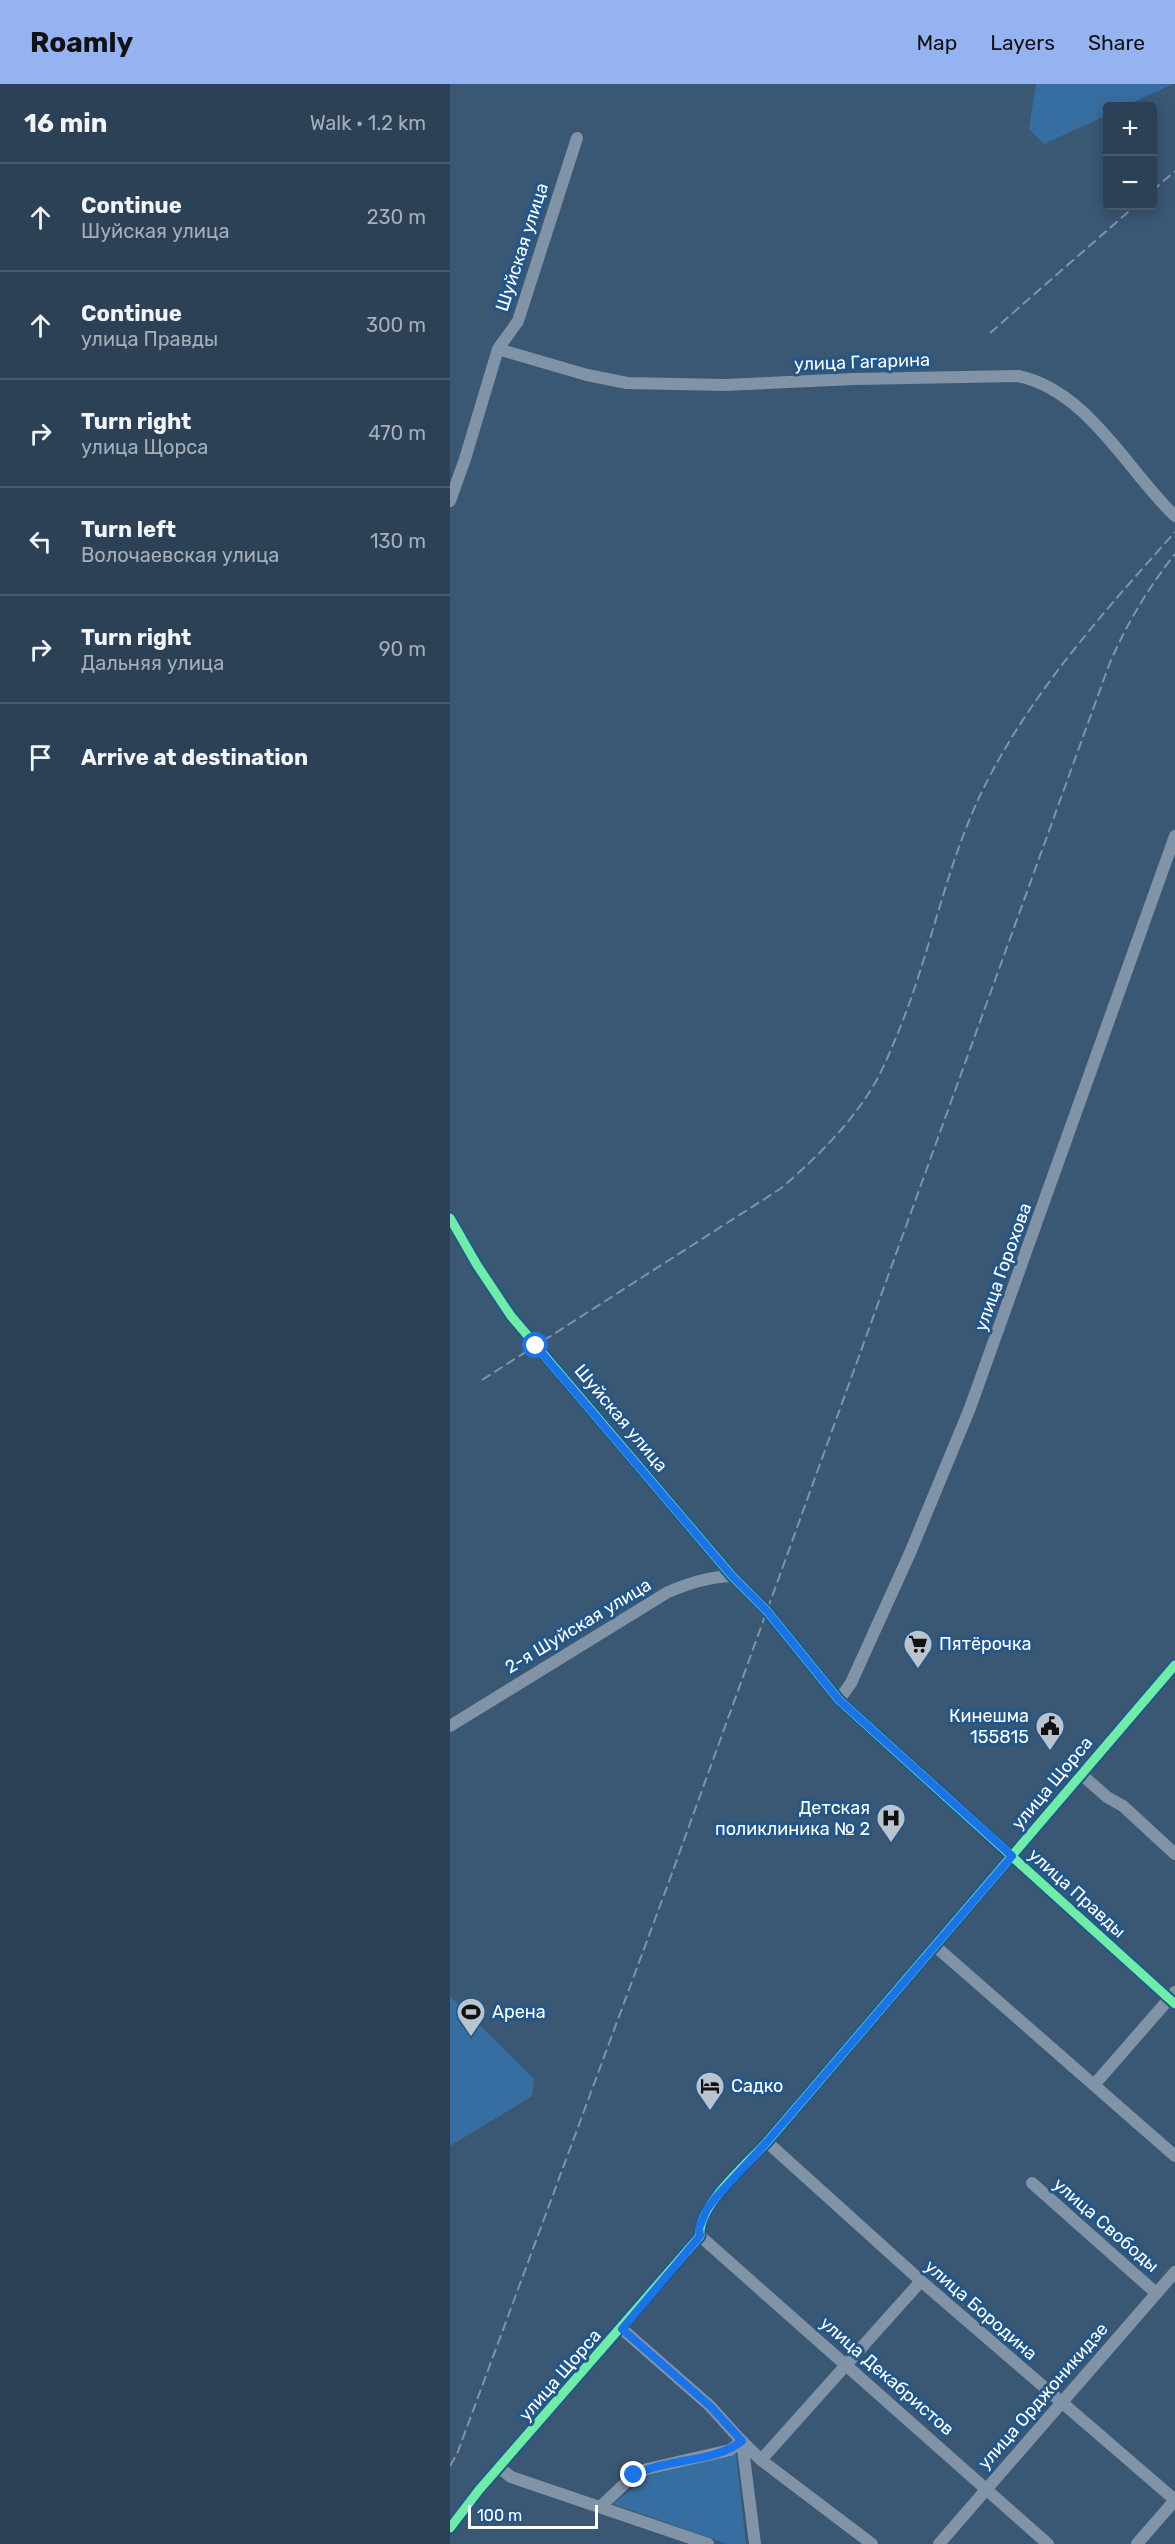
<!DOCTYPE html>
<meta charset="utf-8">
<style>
body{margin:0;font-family:Rubik,sans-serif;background:#384c60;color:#f1f3f6}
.controls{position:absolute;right:18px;top:18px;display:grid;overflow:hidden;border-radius:6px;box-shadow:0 3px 15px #0003}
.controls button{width:54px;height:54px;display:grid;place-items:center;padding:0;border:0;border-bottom:2px solid #485a6c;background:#2c4156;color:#f1f3f6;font:30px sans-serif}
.scale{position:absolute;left:18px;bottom:15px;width:130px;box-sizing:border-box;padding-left:6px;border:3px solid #fff;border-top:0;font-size:16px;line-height:21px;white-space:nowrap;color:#fff;-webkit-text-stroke:4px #22578b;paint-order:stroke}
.stop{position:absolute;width:18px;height:18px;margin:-14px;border:4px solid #1a73e8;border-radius:50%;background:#fff}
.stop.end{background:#1a73e8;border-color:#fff;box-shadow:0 2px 6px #0008}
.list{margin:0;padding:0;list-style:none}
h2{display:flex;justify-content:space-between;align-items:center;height:78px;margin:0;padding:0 24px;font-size:26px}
h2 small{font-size:20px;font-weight:400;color:#a6afb9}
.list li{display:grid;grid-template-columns:39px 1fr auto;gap:18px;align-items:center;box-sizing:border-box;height:108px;padding:0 24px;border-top:2px solid #485a6c}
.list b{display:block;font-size:22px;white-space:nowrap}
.list p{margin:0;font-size:20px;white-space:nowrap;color:#a6afb9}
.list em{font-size:20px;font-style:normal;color:#a6afb9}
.icon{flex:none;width:33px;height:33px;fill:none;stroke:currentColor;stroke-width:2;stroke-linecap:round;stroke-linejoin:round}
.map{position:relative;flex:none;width:725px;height:2460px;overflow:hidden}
header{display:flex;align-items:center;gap:36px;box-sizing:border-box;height:84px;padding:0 30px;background:#95b2f1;color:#111}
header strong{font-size:28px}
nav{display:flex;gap:33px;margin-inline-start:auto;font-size:21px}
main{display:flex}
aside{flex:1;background:#2c4156}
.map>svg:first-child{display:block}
</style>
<header>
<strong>Roamly</strong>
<nav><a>Map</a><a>Layers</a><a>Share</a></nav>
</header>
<main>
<aside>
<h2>16 min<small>Walk · 1.2 km</small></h2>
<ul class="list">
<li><svg class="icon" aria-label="ahead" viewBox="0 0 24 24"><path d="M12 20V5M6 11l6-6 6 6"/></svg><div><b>Continue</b><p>Шуйская улица</p></div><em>230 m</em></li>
<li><svg class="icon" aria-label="ahead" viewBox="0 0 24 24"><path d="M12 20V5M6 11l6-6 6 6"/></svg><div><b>Continue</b><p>улица Правды</p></div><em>300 m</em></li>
<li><svg class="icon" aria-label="right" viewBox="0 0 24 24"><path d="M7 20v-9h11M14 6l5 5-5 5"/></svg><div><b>Turn right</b><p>улица Щорса</p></div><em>470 m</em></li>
<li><svg class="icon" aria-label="left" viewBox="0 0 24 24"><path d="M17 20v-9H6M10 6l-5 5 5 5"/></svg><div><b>Turn left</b><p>Волочаевская улица</p></div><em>130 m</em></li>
<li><svg class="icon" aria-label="right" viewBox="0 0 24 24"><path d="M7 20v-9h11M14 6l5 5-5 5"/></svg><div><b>Turn right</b><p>Дальняя улица</p></div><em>90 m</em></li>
<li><svg class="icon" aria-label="arrive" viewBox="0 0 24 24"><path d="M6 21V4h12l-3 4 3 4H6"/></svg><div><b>Arrive at destination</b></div></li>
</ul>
</aside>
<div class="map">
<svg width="725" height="2460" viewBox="0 0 725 2460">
<rect width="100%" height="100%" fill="#3a5773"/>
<!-- green -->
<path fill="#376ea1" d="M 586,0 L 723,0 L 675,22 L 658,22 L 657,31 L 594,60 L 579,45 Z
M 0,1912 L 84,1995 L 82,2012 L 0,2062 Z
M 286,2370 L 296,2460 L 278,2460 L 163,2420 L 199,2391 Z"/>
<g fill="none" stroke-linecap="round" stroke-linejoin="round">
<!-- minor -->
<path stroke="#8194a7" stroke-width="12" d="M 48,265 L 137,291 L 177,299 L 274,301 L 404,295 L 568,292 C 637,306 677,386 725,432
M 0,417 L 15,375 L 48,265 L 68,237 L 127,54
M 0,1134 L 27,1181 L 61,1232 L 282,1492 L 317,1527 L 389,1616 L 725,1920
M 389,1616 L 401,1599 L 460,1469 L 520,1324 L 725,752
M 0,1642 L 218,1508 C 240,1499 258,1493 282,1492
M 632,1691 L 657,1713 L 673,1722 L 725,1770
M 485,1862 L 725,2072
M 644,2001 L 725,1908
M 317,2058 L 471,2197 L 725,2416 L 687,2460
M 582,2099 L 706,2209
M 250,2152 L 598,2460
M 172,2245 L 260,2322 L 287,2352 L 311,2376 L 422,2460
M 292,2357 L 305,2460
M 311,2376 L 471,2197
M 50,2384 L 61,2393 L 258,2460
M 150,2423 L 184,2391 L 197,2385 L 280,2366 L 292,2357
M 0,2444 L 29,2406 L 250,2152 C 247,2122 297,2080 317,2058 L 725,1581
M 489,2460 L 725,2188"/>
<!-- rail -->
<path stroke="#8193a6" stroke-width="2" stroke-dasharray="10 4.5" stroke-linecap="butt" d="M 702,107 L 725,87
M 540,249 L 685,122
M 32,1296 L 330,1105 C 364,1076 398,1043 422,1004 C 432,988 440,968 447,951 C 479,875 493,793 527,718 C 574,616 651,531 725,448
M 0,2382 L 7,2370 L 221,1792 L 659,581 C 676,541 698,504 725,470"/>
<!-- cycleway casing -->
<g stroke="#22578b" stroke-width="13">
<path id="cycleway" d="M 0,1134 L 27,1181 L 61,1232 L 282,1492 L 317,1527 L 389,1616 L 725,1920
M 0,2444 L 29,2406 L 250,2152 C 247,2122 297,2080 317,2058 L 725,1581"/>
</g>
<!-- cycleway -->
<use href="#cycleway" stroke="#6deda7" stroke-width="9"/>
</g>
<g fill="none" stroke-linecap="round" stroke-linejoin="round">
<!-- route -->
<path stroke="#1a73e8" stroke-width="8" d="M 86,1262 L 282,1492 L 317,1527 L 389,1616 L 562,1772 L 317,2058 L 267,2112 L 257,2125 L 249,2144 L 250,2152 L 172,2245 L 260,2322 L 292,2357 C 264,2379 217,2374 184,2391"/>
</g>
<!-- icons -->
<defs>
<g id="supermarket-pin" transform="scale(1.5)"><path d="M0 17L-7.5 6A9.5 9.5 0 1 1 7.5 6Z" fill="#bac4ce" stroke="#22578b"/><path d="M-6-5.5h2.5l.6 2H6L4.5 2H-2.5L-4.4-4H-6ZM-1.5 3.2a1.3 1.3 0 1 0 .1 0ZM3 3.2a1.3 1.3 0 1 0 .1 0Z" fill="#111"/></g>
<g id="civic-pin" transform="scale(1.5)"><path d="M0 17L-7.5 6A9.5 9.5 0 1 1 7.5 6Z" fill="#bac4ce" stroke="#22578b"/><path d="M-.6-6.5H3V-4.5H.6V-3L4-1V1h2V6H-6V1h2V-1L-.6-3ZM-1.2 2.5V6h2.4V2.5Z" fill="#111"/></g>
<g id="hospital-pin" transform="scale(1.5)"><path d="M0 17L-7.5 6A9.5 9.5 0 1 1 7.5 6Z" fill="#bac4ce" stroke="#22578b"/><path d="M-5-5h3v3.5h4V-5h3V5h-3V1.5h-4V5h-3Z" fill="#111"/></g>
<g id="stadium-pin" transform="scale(1.5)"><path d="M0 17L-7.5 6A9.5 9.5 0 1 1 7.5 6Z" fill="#bac4ce" stroke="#22578b"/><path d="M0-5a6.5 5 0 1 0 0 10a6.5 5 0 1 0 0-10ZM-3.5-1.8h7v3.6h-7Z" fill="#111"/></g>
<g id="hotel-pin" transform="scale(1.5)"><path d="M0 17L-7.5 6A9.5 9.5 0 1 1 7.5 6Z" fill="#bac4ce" stroke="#22578b"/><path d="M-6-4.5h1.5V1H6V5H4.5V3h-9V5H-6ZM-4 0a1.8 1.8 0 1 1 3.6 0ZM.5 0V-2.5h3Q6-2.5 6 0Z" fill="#111"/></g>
</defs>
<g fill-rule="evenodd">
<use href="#supermarket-pin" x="468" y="1560"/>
<use href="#civic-pin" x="600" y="1642"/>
<use href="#hospital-pin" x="441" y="1734"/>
<use href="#stadium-pin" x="21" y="1928"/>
<use href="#hotel-pin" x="260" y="2002"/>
</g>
<g text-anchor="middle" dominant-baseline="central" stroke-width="6" stroke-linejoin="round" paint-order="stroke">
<!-- street labels -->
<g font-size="18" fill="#fff" stroke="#22578b">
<text transform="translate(72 163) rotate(-72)">Шуйская улица</text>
<text transform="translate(412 278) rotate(-2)">улица Гагарина</text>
<text transform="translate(553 1183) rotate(-70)">улица Горохова</text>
<text transform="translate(171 1334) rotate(50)">Шуйская улица</text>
<text transform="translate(128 1542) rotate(-31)">2-я Шуйская улица</text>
<text transform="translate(602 1699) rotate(-50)">улица Щорса</text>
<text transform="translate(627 1809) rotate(42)">улица Правды</text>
<text transform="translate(656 2141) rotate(41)">улица Свободы</text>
<text transform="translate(531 2226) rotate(41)">улица Бородина</text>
<text transform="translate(110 2291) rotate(-49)">улица Щорса</text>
<text transform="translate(437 2292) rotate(41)">улица Декабристов</text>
<text transform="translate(593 2312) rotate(-49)">улица Орджоникидзе</text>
</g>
<!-- poi labels -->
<g font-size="18" fill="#fff" stroke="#22578b" text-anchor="start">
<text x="489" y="1560">Пятёрочка</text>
<text x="579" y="1632" text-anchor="end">Кинешма<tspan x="579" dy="21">155815</tspan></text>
<text x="420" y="1724" text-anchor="end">Детская<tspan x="420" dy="21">поликлиника № 2</tspan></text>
<text x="42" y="1928">Арена</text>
<text x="281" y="2002">Садко</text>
</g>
</g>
</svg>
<div class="controls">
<button>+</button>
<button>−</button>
</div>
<div class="scale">100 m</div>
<div class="stop" style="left:86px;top:1262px"></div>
<div class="stop end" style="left:184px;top:2391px"></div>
</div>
</main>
